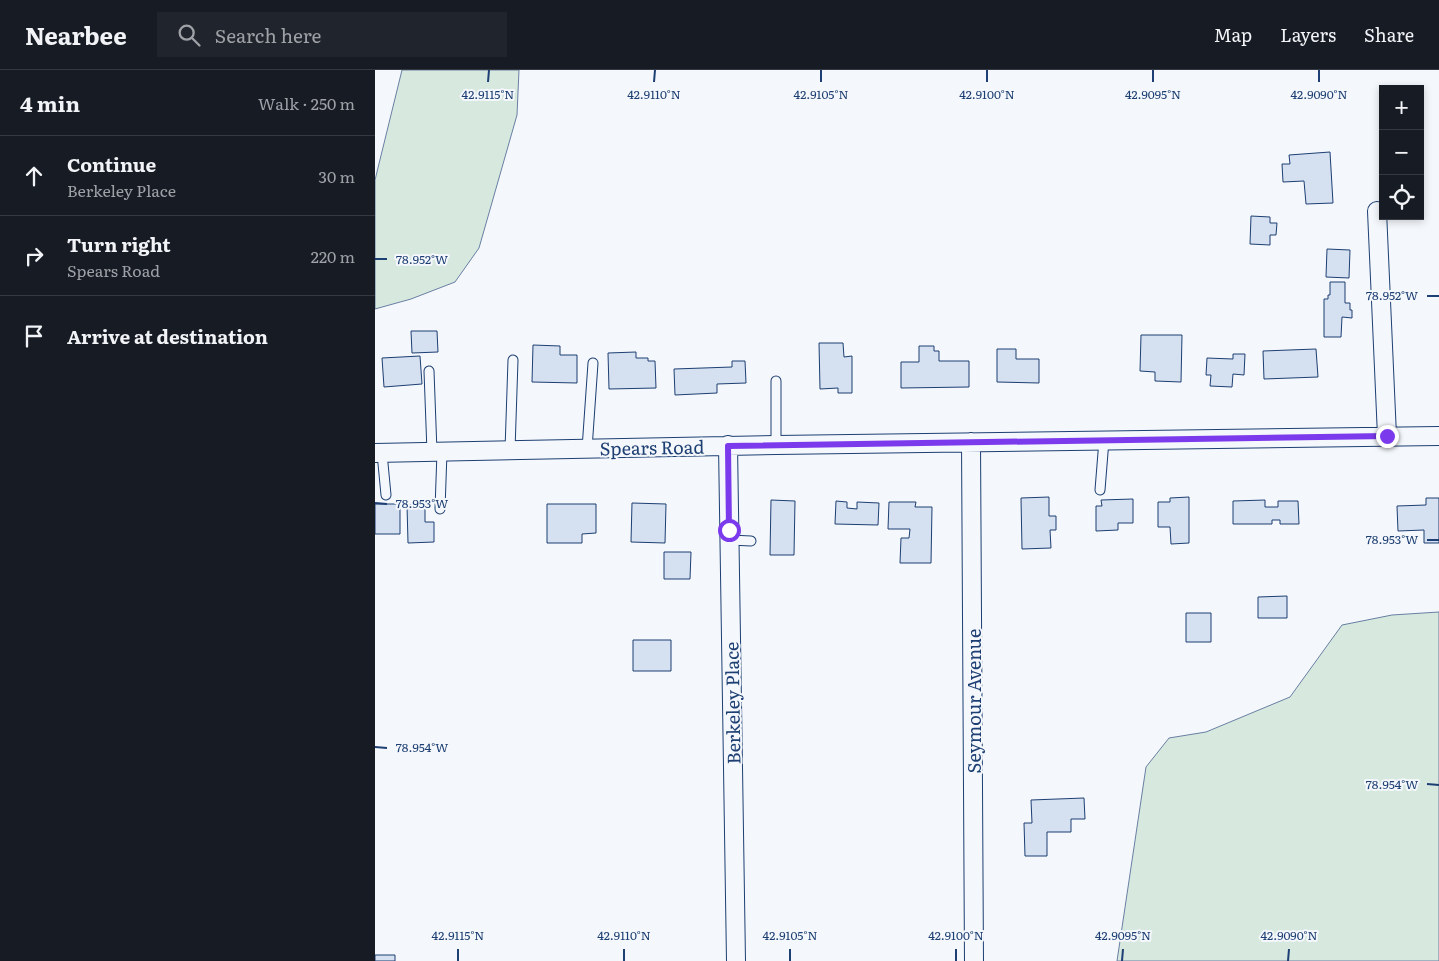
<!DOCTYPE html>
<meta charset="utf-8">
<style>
body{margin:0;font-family:Literata,serif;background:#20242c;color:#f1f3f6}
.controls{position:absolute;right:15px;top:15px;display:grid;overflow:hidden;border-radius:0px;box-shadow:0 2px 8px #0003}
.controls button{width:45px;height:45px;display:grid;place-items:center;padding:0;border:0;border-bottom:1px solid #363941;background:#171b24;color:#f1f3f6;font:25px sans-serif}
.stop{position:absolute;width:15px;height:15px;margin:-11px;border:4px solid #7c3aed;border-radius:50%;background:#fff}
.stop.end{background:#7c3aed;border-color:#fff;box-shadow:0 1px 5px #0008}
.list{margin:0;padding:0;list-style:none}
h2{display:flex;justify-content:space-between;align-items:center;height:65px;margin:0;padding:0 20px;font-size:21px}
h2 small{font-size:16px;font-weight:400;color:#9ea1a6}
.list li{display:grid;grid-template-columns:32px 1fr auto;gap:15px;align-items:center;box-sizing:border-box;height:80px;padding:0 20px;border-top:1px solid #363941}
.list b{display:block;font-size:19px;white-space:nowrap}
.list p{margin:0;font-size:16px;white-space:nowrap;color:#9ea1a6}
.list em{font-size:16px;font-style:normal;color:#9ea1a6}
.icon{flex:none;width:28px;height:28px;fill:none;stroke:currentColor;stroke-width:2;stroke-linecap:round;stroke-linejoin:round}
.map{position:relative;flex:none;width:1064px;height:891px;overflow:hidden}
header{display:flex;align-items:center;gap:30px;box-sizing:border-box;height:70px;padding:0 25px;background:#171b24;border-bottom:1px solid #363941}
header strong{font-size:24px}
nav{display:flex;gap:28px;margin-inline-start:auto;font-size:18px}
.search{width:350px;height:45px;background:#20242c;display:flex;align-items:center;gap:12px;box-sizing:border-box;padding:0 18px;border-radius:0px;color:#9ea1a6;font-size:19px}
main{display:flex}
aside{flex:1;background:#171b24}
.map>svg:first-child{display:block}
</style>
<header>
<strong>Nearbee</strong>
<div class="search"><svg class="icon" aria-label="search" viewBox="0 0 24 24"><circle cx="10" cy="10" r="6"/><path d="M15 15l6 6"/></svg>Search here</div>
<nav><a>Map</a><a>Layers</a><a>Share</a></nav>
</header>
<main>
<aside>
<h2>4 min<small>Walk · 250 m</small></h2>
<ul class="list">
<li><svg class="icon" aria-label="ahead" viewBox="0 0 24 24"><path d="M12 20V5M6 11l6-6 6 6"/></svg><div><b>Continue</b><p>Berkeley Place</p></div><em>30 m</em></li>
<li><svg class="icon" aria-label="right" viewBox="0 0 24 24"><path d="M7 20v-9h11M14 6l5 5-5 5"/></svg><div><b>Turn right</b><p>Spears Road</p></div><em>220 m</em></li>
<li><svg class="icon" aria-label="arrive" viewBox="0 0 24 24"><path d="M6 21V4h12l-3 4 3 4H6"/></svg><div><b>Arrive at destination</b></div></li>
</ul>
</aside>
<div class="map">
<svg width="1064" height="891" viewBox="0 0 1064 891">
<rect width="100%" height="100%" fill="#f4f7fb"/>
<!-- green -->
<path fill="#d7e8df" stroke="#687fa3" d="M 27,0 L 144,0 L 142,45 L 104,178 L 80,212 L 36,229 L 0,239 L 0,110 Z
M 1064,542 L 1064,891 L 742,891 L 771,697 L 794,668 L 831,662 L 915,627 L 967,555 L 1017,545 Z"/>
<!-- building -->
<path fill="#d5e0f0" stroke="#1d3f73" d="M 955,82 L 958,133 L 931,134 L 929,111 L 908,112 L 907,94 L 915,94 L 914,85 Z
M 876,146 L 895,147 L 895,153 L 902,153 L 901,165 L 895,165 L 895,175 L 875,174 Z
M 952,179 L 975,180 L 974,208 L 951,207 Z
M 955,212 L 970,212 L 970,233 L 975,233 L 975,240 L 977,240 L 977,248 L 967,247 L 966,267 L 949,267 L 949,229 L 953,229 L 953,225 L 955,225 Z
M 36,261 L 62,261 L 63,282 L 37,283 Z
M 766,265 L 807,265 L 806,312 L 780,311 L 780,302 L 765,301 Z
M 444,273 L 468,273 L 469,287 L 477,286 L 477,323 L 463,323 L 463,318 L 445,319 Z
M 158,275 L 185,276 L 185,285 L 202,285 L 202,313 L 157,312 Z
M 544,276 L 559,276 L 559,281 L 564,281 L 564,291 L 594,291 L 594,317 L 526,318 L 526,292 L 544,292 Z
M 622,279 L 641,279 L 641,289 L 664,289 L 664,313 L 622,312 Z
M 941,279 L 943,307 L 889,309 L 888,281 Z
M 261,282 L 261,288 L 273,288 L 273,291 L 280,291 L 281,318 L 234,319 L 233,283 Z
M 858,284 L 870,284 L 869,305 L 858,304 L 857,317 L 835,316 L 836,305 L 831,305 L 832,288 L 858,289 Z
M 45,286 L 47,314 L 9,317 L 7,288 Z
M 357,291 L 370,291 L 371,313 L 342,314 L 342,323 L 300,325 L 299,299 L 357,297 Z
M 674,427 L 674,446 L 681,446 L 681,460 L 675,460 L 676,478 L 647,479 L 646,428 Z
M 814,427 L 814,473 L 796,474 L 795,457 L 783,457 L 783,432 L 795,432 L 795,428 Z
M 1051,428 L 1064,428 L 1064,473 L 1049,473 L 1049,460 L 1023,461 L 1022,436 L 1051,435 Z
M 758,429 L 758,453 L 743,453 L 743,460 L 721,461 L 721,436 L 727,436 L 726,430 Z
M 396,430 L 420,431 L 419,485 L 395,485 Z
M 890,430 L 890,437 L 903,437 L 903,431 L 923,431 L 924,454 L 905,454 L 905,450 L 897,450 L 897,454 L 858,454 L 858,431 Z
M 461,431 L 472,432 L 472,438 L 482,439 L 482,432 L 504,433 L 503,455 L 460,454 Z
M 514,432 L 541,432 L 540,437 L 557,437 L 556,493 L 525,493 L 526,468 L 534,468 L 535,459 L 513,459 Z
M 257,433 L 291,434 L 290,473 L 256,472 Z
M 0,434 L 25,434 L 25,464 L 0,464 Z
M 50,434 L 50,452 L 59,452 L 59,472 L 33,473 L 32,435 Z
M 172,434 L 221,434 L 221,463 L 207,464 L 207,473 L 172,473 Z
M 289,482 L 316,482 L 315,509 L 289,509 Z
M 912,526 L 912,548 L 883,548 L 883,527 Z
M 811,543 L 836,543 L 836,572 L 811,572 Z
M 258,570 L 296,570 L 296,601 L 258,601 Z
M 709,728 L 710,749 L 696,749 L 696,762 L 672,762 L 672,786 L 650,786 L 649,753 L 657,753 L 656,730 Z
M 0,885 L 20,885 L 20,891 L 0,891 Z"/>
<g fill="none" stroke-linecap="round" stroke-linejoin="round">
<!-- service casing -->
<g stroke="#1d3f73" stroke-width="11">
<path id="service" d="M 54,301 L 57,382
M 401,375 L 401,311
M 212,379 L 218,293
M 135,380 L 138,290
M 7,383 L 11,425
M 725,420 L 729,370
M 65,439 L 67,382
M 355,470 L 376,471"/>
</g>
<!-- minor casing -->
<g stroke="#1d3f73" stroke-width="20">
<path id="minor" d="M 1002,141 L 1012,366
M 596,372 L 599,891
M 353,375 L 361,891
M 0,383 L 401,375 L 1064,366"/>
</g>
<!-- service -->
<use href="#service" stroke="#f4f7fb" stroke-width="9"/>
<!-- minor -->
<use href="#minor" stroke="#f4f7fb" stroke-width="18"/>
</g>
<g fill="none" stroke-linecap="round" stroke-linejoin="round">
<!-- route -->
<path stroke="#7c3aed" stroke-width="6" d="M 354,460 L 353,376 L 1012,366"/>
</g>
<!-- ticks -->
<path fill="none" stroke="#1d3f73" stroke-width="2" d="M 113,12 L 114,0M 279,12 L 280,0M 446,12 L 446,0M 612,12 L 612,0M 778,12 L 778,0M 944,12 L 944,0M 0,189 L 12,189M 1052,226 L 1064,226M 0,433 L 12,434M 1052,470 L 1064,470M 0,677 L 12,678M 1052,714 L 1064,715M 83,891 L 83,879M 249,891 L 249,879M 415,891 L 415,879M 581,891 L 581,879M 747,891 L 748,879M 913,891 L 914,879"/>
<g text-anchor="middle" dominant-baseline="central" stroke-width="4" stroke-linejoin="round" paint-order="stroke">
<!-- street labels -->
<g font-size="18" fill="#1d3f73" stroke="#f4f7fb">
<text transform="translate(277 377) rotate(-1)">Spears Road</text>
<text transform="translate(598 631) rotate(-90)">Seymour Avenue</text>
<text transform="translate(357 633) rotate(-91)">Berkeley Place</text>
</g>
</g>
<g font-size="12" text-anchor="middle" fill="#1d3f73" stroke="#f4f7fb" stroke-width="4" stroke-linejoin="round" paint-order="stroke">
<text x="113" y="29">42.9115°N</text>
<text x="279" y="29">42.9110°N</text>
<text x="446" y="29">42.9105°N</text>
<text x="612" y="29">42.9100°N</text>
<text x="778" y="29">42.9095°N</text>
<text x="944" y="29">42.9090°N</text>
<text x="47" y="194">78.952°W</text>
<text x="1017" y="230">78.952°W</text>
<text x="47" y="438">78.953°W</text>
<text x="1017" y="474">78.953°W</text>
<text x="47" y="682">78.954°W</text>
<text x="1017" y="719">78.954°W</text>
<text x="83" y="870">42.9115°N</text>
<text x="249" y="870">42.9110°N</text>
<text x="415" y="870">42.9105°N</text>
<text x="581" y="870">42.9100°N</text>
<text x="748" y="870">42.9095°N</text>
<text x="914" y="870">42.9090°N</text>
</g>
</svg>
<div class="controls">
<button>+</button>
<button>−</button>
<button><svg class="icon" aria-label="locate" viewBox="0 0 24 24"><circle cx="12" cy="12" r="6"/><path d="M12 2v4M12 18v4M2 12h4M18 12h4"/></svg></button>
</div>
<div class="stop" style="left:354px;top:460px"></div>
<div class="stop end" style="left:1012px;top:366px"></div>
</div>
</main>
